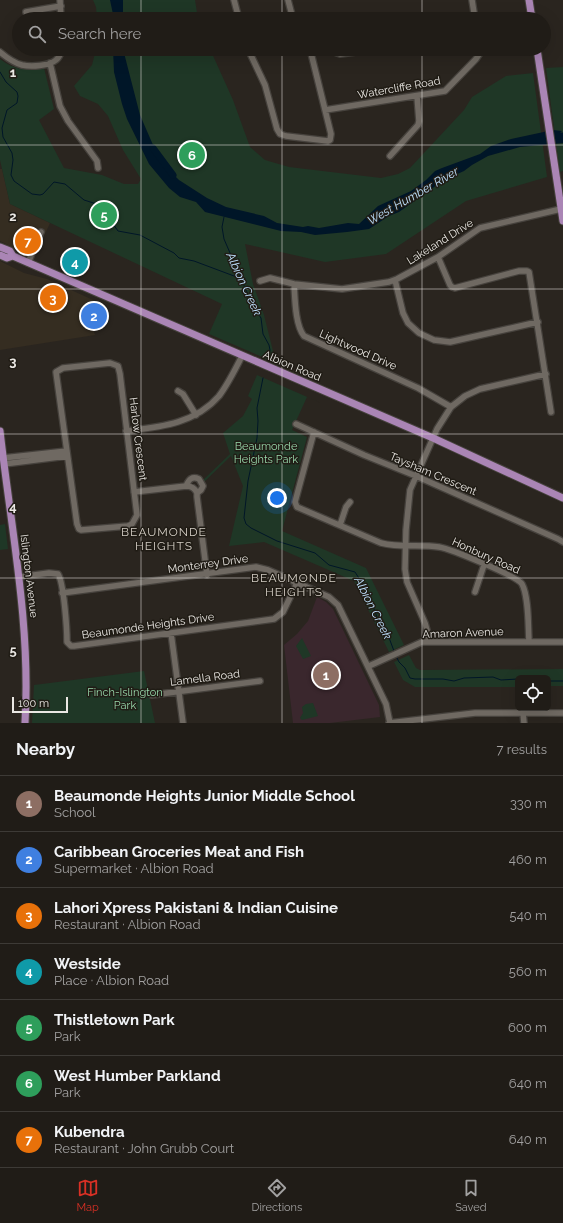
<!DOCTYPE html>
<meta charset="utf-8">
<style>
body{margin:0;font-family:Raleway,sans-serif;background:#2d2924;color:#f1f3f6}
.controls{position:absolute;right:12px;bottom:12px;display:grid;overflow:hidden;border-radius:6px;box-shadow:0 4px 16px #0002}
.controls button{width:36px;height:36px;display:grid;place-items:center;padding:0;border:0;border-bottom:1px solid #3d3a36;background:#201c17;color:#f1f3f6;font:20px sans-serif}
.scale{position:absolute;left:12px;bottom:10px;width:56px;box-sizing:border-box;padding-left:4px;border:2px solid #eae7e3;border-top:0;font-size:11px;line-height:14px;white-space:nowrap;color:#eae7e3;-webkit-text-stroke:3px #201c15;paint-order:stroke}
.you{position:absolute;left:277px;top:498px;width:14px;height:14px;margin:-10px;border:3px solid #fff;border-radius:50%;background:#1a73e8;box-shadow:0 0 0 6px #1a73e833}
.badge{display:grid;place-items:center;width:26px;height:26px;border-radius:50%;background:#d93025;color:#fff;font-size:13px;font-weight:700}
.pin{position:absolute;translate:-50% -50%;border:2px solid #fff;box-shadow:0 1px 4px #0006}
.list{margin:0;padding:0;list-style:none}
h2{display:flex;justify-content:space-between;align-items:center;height:52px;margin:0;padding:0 16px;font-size:17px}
h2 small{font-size:13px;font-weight:400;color:#a2a1a1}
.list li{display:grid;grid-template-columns:26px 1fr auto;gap:12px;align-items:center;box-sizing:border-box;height:56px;padding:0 16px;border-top:1px solid #3d3a36}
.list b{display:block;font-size:15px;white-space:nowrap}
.list p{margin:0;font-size:13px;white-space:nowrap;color:#a2a1a1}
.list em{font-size:13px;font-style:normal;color:#a2a1a1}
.icon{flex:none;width:22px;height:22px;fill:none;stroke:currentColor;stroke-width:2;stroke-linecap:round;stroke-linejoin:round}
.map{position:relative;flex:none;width:563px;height:723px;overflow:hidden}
.search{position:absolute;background:#201c17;box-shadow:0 4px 16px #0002;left:12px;right:12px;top:12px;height:44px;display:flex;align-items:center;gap:10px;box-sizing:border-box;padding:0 14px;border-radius:22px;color:#a2a1a1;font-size:15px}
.sheet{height:444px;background:#201c17}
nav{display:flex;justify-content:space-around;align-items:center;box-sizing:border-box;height:56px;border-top:1px solid #3d3a36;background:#201c17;font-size:11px;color:#a2a1a1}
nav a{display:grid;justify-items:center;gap:2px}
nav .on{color:#d93025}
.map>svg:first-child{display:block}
</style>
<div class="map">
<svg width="563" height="723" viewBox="0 0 563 723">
<rect width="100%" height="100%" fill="#2a251f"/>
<!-- built -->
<path fill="#352d21" d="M 0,169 L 2,169 L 10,204 L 50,223 L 34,258 L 0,241 Z
M 0,261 L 24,273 L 47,279 L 104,305 L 93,329 L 95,335 L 0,350 Z"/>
<!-- education -->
<path fill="#3a272d" d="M 317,597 L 326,602 L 333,609 L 379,705 L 380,717 L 330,723 L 293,723 L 284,645 L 297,634 L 308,621 Z"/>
<!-- green -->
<path fill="#1f3726" d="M 93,0 L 195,0 L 198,19 L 97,19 L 96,7 Z
M 96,49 L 210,49 L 233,100 L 250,147 L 265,160 L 289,167 L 381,178 L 398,174 L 410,168 L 464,110 L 472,97 L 506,76 L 533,73 L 547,177 L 466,201 L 386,254 L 325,262 L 245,244 L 253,284 L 264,315 L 274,355 L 274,362 L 209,334 L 222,304 L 10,204 L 0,160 L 0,59 C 16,71 25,70 44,68 L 54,109 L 39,120 L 64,168 L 102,175 L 124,184 L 138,184 L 141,179 L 123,150 L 108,116 L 98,104 L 80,96 L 74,86 L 92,65 Z
M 563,67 L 563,171 L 560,172 L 546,68 Z
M 257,375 L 321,403 L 307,397 L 292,430 L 307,437 L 282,531 L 366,568 L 404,645 L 389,652 L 354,581 L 264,542 L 229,546 L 243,486 L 231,456 L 204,482 L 203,480 L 230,454 L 223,433 L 243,416 L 252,399 L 248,396 Z
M 5,524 L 8,549 L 0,550 L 0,525 Z
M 302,638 L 311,656 L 303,659 L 296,646 Z
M 409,655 L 416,668 L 420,670 L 563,669 L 563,686 L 548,686 L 548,678 L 518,678 L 518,687 L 415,687 L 403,680 L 394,662 Z
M 144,671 L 155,723 L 32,723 L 34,685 Z
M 313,703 L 318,716 L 302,720 L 300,718 L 303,713 L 302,707 L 306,704 Z"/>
<!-- water -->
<path fill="#001628" d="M 110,0 L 123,0 L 123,19 L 114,19 Z
M 113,49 L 123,49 L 140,115 L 160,161 L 179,180 L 207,198 L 226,207 L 264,216 L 277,223 L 303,227 L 308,226 L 319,228 L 348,223 L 359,224 L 378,206 L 411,191 L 426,180 L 435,171 L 442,168 L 480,154 L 491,146 L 511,139 L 553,130 L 562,131 L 557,136 L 563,137 L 563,143 L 520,147 L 488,156 L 472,165 L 464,171 L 444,180 L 399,212 L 389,216 L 369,229 L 347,232 L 315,235 L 301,232 L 281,231 L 205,212 L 196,202 L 180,197 L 169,188 L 149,164 L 127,119 L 122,104 L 114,72 Z"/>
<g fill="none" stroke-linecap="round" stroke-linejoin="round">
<!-- stream -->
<path stroke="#001628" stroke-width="1" d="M 0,72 L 6,82 L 17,92 L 18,96 L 17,103 L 7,110 L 2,128 L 3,137 L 12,153 L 13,160 L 11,175 L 14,181 L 32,194 L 40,195 L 43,194 L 54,182 L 65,184 L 84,200 L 103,206 L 111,211 L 113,224 L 118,231 L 140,235 L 174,253 L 179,258 L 194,261 L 242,279
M 224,217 L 222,227 L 224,239 L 252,304 L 261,318 L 263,334 L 269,345 L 270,350 L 268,357
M 263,378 L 257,408 L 258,421 L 257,438 L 248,481 L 244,518 L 246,524 L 251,528 L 277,541 L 315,553 L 329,565 L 355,572 L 367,591 L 377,617 L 388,635 L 394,651
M 396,656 L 399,662 L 405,668 L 410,678 L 415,679 L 443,679 L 454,681 L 464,678 L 493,677 L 501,680 L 518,679
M 548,681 L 563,681"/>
<!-- river -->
<path stroke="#001628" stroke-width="7" d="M 549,137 L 563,136
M 153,148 L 173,175"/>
<!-- minor casing -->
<g stroke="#46423d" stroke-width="8">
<path id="minor" d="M 60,0 L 61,19
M 234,0 L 239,19
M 288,0 L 293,19
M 472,0 L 475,19
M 26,12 L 61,6
M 248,49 L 265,85 L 277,129 L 280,134 L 286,136 L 328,141 L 330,140 L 331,134 L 310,49
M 326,49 L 340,54 L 378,49
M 0,52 C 6,57 14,63 22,65 C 31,67 49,66 56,60 C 60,57 61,53 62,49
M 50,63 L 60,106 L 68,121 L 97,161 L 98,168
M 325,110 L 445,91 L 476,59 L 480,53 L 480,49
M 390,156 L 418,125 L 419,121 L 417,96
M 438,257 L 450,285 L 452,287 L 455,288 L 519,271 L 527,271 L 529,272 L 551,412
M 28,263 L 41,232
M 395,280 L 403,313 L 408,323 L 419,333 L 434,340 L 450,342 L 538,322
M 260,281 L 270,278 L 294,284 L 342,289 L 389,282 L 397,279 L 438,257 L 480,228 L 561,209
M 294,284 C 295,298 295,325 304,336 L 418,388 L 451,407
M 110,363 L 118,366 L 120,374 L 137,515 L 132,524 L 128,526 L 81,530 L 79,529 L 77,524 L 56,372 L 63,368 Z
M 178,391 L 183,394 L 196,415
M 296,424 L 364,455 L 416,476 L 558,539 L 563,542
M 126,431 C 159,427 195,424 219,396 C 228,384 235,370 242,356
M 314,432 L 295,502 L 297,507 L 381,543 C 400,548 420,544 439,547 C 451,549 517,576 522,584 C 529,597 528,626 529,641
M 3,458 L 67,451
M 4,464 L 67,456
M 186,486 C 191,486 195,488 197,493
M 134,492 L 186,486 C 189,479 192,476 199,479 L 203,486 L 201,490 L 197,493 L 197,497 L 207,575
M 340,525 L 346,507 L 350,502
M 19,577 L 49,573 L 58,574 C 64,583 67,630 67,642 L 71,646 L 74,646 L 274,619 L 283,612 L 297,583
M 475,592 L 484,565
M 62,593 L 256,567 L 268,570 L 329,597 L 338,605 L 386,704 L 390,723
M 171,633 L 183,723
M 430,641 L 425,623 L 407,582 L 405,569 L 406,530 L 410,490 L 437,429 L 451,407 L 465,396 L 480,389 L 546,374
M 369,666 L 422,642 L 563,642
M 152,695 L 260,681
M 523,713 L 524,723
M 389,723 L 475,713 L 563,713"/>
</g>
<!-- major casing -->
<g stroke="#46423d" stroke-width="9">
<path id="major" d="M 529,0 L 532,19
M 537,49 L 563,221
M 0,247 L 10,251 L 13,256 L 433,438 L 563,498
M 0,255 L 7,258 L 13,256
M 0,431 C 11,529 31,625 25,723"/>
</g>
<!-- minor -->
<use href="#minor" stroke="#6f6962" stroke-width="5.5"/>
<!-- major -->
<use href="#major" stroke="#aa85b5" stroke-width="7"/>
</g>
<!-- grid -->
<path fill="none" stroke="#eae7e3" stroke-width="1" stroke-opacity="0.55" d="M 141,0 L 141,19M 282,0 L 282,19M 422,0 L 422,19M 141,49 L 141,723M 282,49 L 282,723M 422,49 L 422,723M 0,145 L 563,145M 0,289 L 563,289M 0,434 L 563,434M 0,578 L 563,578"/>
<g text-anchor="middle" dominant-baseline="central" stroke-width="3" stroke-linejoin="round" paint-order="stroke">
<!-- street labels -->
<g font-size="11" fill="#eae7e3" stroke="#201c15">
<text transform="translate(399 88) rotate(-10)">Watercliffe Road</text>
<text transform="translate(440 242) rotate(-32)">Lakeland Drive</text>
<text transform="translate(358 350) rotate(24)">Lightwood Drive</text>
<text transform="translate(292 366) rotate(23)">Albion Road</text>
<text transform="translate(138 439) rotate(83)">Harlow Crescent</text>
<text transform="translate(433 474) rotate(23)">Taysham Crescent</text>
<text transform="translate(486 556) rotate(24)">Honbury Road</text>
<text transform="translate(208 564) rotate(-8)">Monterrey Drive</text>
<text transform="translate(29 576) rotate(83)">Islington Avenue</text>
<text transform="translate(148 626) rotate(-8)">Beaumonde Heights Drive</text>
<text transform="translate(463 633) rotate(-2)">Amaron Avenue</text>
<text transform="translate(205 678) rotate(-7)">Lamella Road</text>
</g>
<!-- park labels -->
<g font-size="11" fill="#98d8ab" stroke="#201c15">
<text x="266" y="446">Beaumonde<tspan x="266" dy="13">Heights Park</tspan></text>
<text x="125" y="692">Finch-Islington<tspan x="125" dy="13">Park</tspan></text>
</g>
<!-- water labels -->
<g font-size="12" font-style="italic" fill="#bee1fe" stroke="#201c15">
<text transform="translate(413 196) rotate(-30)">West Humber River</text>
<text transform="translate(244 284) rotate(65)">Albion Creek</text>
<text transform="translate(373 608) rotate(63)">Albion Creek</text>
</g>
<!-- neighbourhood labels -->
<g font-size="12" letter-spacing="1" fill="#d3cdc4" stroke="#201c15">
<text x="164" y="532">BEAUMONDE<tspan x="164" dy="14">HEIGHTS</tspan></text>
<text x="294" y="578">BEAUMONDE<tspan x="294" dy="14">HEIGHTS</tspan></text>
</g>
</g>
<g font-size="13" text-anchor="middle" font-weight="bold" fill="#eae7e3" stroke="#201c15" stroke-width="3" stroke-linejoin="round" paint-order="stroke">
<text x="13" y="77">1</text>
<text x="13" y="221">2</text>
<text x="13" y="366">3</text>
<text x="13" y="511">4</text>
<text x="13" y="655">5</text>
</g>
</svg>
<div class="controls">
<button><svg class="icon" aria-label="locate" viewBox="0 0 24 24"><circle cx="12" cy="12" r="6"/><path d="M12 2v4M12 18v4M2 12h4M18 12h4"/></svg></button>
</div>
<div class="scale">100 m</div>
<div class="you"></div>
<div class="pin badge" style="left:326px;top:675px;background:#8d6e63">1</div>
<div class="pin badge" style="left:94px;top:316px;background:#3f7fe0">2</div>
<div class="pin badge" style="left:53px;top:298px;background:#e8710a">3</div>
<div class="pin badge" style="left:75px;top:262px;background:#0f9aa8">4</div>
<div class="pin badge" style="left:104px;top:215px;background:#2e9e5b">5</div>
<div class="pin badge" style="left:192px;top:155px;background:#2e9e5b">6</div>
<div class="pin badge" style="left:28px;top:241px;background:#e8710a">7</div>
<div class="search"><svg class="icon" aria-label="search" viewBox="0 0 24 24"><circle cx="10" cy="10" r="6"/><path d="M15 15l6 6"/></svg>Search here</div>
</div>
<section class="sheet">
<h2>Nearby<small>7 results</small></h2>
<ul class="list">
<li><span class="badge" style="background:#8d6e63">1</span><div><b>Beaumonde Heights Junior Middle School</b><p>School</p></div><em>330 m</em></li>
<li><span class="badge" style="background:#3f7fe0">2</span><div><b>Caribbean Groceries Meat and Fish</b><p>Supermarket · Albion Road</p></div><em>460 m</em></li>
<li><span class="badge" style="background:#e8710a">3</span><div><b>Lahori Xpress Pakistani &amp; Indian Cuisine</b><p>Restaurant · Albion Road</p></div><em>540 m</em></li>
<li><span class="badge" style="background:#0f9aa8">4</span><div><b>Westside</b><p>Place · Albion Road</p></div><em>560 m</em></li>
<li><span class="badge" style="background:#2e9e5b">5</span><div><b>Thistletown Park</b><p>Park</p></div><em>600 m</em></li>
<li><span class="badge" style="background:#2e9e5b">6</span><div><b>West Humber Parkland</b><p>Park</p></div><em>640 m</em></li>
<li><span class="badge" style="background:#e8710a">7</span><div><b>Kubendra</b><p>Restaurant · John Grubb Court</p></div><em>640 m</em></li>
</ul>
</section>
<nav>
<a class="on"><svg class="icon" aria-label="map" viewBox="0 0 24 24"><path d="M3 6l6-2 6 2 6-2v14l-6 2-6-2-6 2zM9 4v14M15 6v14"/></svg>Map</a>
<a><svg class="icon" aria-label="directions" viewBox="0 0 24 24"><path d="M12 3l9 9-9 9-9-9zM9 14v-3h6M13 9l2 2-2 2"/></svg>Directions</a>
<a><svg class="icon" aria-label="saved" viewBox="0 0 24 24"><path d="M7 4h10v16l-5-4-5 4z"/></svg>Saved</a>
</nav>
